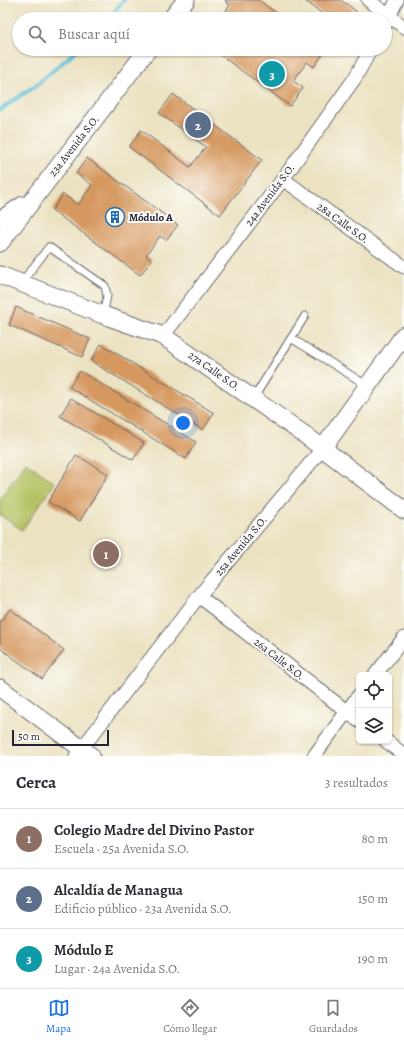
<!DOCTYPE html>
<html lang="es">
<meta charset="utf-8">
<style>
body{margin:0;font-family:Alegreya,serif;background:#f7f7f7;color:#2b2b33}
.controls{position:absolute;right:12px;bottom:12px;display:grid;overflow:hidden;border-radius:6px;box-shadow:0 1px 3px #0004}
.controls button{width:36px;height:36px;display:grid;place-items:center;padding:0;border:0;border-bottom:1px solid #e1e1e2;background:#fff;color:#2b2b33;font:20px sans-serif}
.scale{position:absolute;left:12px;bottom:10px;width:97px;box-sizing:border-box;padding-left:4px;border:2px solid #22223b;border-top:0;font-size:11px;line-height:14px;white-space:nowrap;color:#22223b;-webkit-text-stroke:3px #fdfcf7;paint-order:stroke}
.you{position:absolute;left:183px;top:423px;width:14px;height:14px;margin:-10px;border:3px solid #fff;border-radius:50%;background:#1a73e8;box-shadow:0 0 0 6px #1a73e833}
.badge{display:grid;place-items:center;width:26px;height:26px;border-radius:50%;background:#1a73e8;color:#fff;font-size:13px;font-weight:700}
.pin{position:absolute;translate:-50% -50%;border:2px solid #fff;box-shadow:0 1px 4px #0006}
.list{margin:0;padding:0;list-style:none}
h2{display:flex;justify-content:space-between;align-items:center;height:52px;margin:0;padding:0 16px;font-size:17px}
h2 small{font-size:13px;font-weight:400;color:#7c7c81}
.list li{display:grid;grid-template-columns:26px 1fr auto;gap:12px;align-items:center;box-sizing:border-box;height:60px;padding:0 16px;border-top:1px solid #e1e1e2}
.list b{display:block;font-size:15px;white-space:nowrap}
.list p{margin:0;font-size:13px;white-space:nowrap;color:#7c7c81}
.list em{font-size:13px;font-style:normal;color:#7c7c81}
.icon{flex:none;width:22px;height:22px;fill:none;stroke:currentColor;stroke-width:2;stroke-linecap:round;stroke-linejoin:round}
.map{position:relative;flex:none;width:404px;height:756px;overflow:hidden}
.search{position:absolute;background:#fff;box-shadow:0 1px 3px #0004;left:12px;right:12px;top:12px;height:44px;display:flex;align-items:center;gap:10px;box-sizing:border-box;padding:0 14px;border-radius:22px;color:#7c7c81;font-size:15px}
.sheet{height:232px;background:#fff}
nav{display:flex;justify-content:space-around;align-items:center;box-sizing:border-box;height:56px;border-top:1px solid #e1e1e2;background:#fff;font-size:11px;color:#7c7c81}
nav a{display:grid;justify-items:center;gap:2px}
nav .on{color:#1a73e8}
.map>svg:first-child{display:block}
</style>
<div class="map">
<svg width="404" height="756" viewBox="0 0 404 756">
<rect width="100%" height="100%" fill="#fdfcf7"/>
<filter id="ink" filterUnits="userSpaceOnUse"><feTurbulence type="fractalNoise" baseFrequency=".025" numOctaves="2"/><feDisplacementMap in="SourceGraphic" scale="8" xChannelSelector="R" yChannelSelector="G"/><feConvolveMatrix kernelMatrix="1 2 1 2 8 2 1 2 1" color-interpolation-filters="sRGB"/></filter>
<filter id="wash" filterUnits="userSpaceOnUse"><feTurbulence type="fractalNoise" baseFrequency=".012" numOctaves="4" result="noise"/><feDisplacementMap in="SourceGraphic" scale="16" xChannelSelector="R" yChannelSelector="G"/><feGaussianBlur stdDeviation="0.9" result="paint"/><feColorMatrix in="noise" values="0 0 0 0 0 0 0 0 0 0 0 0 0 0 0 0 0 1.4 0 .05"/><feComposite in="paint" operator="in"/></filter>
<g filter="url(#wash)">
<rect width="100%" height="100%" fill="#ebe2c1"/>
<!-- green -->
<path fill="#b5c265" stroke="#6c7250" d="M 26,462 L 55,483 L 22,530 L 0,515 L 0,499 Z"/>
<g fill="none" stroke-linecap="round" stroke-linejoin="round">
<!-- stream -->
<path stroke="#57bcd5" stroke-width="4" d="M 108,19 L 124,0
M 0,110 L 40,82 L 78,49"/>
</g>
<g id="blocks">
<!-- building -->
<path fill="#d5985e" d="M 226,0 L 259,0 L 284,19 L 220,19 L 230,5 L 225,1 Z
M 304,0 L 341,0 L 356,11 L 350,19 L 330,19 Z
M 212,49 L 325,49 L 326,50 L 314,67 L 307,62 L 293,81 L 303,88 L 290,106 Z
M 173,94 L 262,160 L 220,215 L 129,147 L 141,130 L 190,167 L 206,147 L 159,113 Z
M 87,158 L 178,225 L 166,240 L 160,236 L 146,255 L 152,260 L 140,275 L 52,210 L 63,194 L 78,205 L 92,185 L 76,173 Z
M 16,307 L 90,339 L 82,357 L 9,325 Z
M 101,344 L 214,413 L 203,430 L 91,361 Z
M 80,371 L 196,442 L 186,459 L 69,387 Z
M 71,398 L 144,443 L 133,460 L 60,416 Z
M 76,455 L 108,474 L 80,521 L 48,502 Z
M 10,609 L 64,650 L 42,679 L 0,648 L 0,622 Z"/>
</g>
</g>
<g filter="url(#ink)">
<use href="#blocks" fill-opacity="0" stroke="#68656a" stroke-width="1"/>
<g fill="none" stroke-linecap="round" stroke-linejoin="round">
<!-- service casing -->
<g stroke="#68656a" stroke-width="9">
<path id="service" d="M 21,283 L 49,247 L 105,286 L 107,296 L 103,315
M 291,338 L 368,386
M 253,399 L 305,316"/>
</g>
<!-- minor casing -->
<g stroke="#68656a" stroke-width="15">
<path id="minor" d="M 368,0 L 404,27
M 385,25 L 397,0
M 283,179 L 404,267
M 163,336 L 283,179 L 355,78 L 371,49
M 199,596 L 359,721
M 375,675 L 404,638
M 386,741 L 404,755
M 76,756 L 199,596 L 323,448
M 314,756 L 359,695"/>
</g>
<!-- tertiary casing -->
<g stroke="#68656a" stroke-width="19">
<path id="tertiary" d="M 171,19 L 186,0
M 0,220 L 23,205
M 0,243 L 148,49
M 0,275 L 103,315 L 163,336 L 305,435 L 404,510
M 323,448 L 404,335
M 0,688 L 91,756"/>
</g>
<!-- service -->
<use href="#service" stroke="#fff" stroke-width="7"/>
<!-- minor -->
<use href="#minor" stroke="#fff" stroke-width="13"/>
<!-- tertiary -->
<use href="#tertiary" stroke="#fff" stroke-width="17"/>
</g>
</g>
<!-- icons -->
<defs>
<g id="building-ring" transform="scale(1)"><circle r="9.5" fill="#fdfcf7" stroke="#1f6fb2" stroke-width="1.5"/><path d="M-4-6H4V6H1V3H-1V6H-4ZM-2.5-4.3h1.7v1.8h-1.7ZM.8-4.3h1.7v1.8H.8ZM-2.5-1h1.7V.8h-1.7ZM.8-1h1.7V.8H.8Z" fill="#1f6fb2"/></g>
</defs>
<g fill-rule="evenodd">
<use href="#building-ring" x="115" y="217"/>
</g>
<g text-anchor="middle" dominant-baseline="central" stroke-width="4" stroke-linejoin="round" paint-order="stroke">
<!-- street labels -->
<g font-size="11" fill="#22223b" stroke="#fdfcf7">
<text transform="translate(74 146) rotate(-52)">23a Avenida S.O.</text>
<text transform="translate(270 195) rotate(-53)">24a Avenida S.O.</text>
<text transform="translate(343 223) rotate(36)">28a Calle S.O.</text>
<text transform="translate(214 371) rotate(35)">27a Calle S.O.</text>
<text transform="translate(241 546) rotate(-50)">25a Avenida S.O.</text>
<text transform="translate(279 659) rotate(38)">26a Calle S.O.</text>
</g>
<!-- poi labels -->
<g font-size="11" font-weight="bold" fill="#22223b" stroke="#fdfcf7" text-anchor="start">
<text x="129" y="217">Módulo A</text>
</g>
</g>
</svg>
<div class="controls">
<button><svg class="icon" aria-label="locate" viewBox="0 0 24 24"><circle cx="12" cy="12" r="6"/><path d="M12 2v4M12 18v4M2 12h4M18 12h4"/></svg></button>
<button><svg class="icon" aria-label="layers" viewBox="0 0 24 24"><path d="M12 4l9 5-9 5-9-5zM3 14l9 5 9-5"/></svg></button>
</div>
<div class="scale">50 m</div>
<div class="you"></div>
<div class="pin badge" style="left:106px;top:554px;background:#8d6e63">1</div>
<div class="pin badge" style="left:198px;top:125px;background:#5c6f8a">2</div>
<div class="pin badge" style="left:272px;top:74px;background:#0f9aa8">3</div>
<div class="search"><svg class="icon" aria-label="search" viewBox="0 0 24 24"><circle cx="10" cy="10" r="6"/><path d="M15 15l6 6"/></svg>Buscar aquí</div>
</div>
<section class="sheet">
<h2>Cerca<small>3 resultados</small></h2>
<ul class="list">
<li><span class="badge" style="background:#8d6e63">1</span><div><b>Colegio Madre del Divino Pastor</b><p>Escuela · 25a Avenida S.O.</p></div><em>80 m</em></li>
<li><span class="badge" style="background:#5c6f8a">2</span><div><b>Alcaldía de Managua</b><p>Edificio público · 23a Avenida S.O.</p></div><em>150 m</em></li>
<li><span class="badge" style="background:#0f9aa8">3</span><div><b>Módulo E</b><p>Lugar · 24a Avenida S.O.</p></div><em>190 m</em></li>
</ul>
</section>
<nav>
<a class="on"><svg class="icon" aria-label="map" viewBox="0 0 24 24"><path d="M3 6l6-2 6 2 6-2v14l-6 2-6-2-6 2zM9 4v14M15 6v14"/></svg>Mapa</a>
<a><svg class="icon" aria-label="directions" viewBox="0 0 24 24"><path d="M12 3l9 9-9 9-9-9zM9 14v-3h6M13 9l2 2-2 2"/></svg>Cómo llegar</a>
<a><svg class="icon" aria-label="saved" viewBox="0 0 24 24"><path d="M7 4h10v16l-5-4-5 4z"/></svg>Guardados</a>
</nav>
